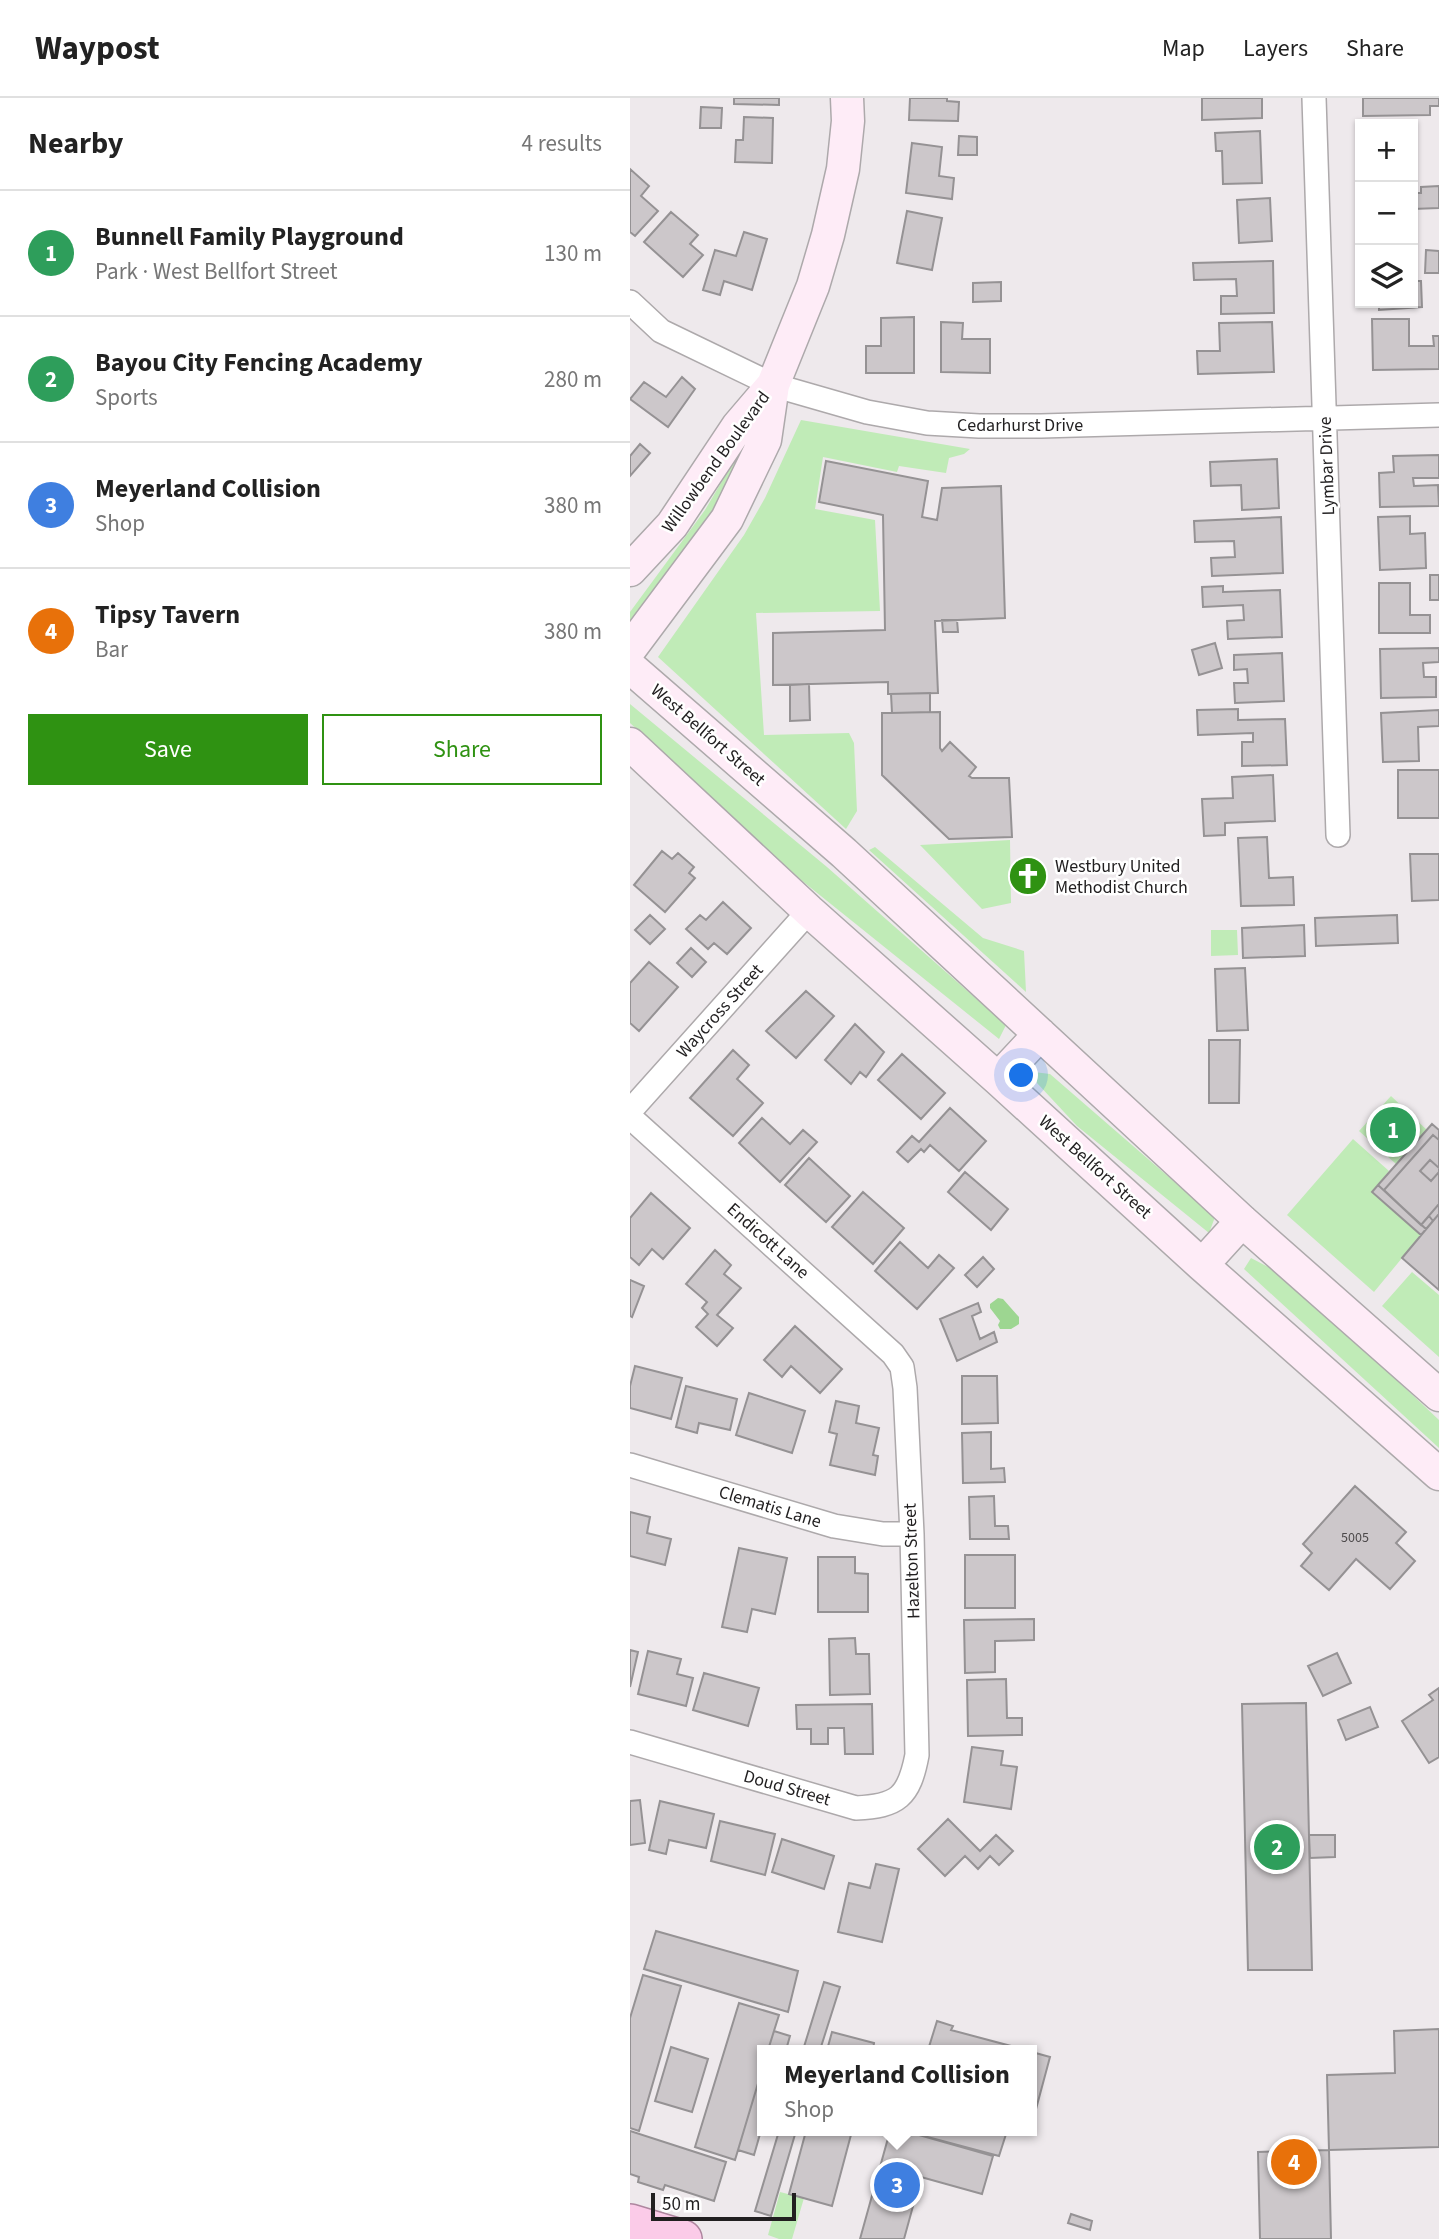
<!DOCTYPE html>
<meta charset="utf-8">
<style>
body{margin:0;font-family:"Source Sans 3",sans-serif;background:#f2f2f2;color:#222}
.controls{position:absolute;right:21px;top:21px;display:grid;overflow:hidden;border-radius:0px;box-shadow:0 2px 5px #0004}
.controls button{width:63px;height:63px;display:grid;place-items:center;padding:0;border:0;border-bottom:2px solid #e0e0e0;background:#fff;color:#222;font:35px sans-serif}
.scale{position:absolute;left:21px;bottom:18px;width:145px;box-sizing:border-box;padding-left:7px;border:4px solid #211f20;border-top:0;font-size:19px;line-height:24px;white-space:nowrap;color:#211f20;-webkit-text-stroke:5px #fff;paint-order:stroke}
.you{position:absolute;left:392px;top:978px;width:24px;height:24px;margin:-18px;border:5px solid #fff;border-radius:50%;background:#1a73e8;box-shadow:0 0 0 10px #1a73e833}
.badge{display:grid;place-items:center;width:46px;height:46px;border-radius:50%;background:#2f9212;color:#fff;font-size:23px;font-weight:700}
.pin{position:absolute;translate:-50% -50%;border:4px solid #fff;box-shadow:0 2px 7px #0006}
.popup{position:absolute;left:127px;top:1947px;width:280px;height:91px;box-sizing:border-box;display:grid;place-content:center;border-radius:0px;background:#fff;filter:drop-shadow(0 2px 5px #0005);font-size:23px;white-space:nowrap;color:#767676}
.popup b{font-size:26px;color:#222}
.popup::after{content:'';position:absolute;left:50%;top:100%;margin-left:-14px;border:14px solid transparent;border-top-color:#fff}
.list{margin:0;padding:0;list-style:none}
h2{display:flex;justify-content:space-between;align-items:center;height:91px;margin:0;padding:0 28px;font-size:30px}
h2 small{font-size:23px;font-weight:400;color:#767676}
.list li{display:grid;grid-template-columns:46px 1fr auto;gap:21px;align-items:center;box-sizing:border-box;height:126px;padding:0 28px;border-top:2px solid #e0e0e0}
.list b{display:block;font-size:26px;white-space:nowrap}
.list p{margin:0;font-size:23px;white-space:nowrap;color:#767676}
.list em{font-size:23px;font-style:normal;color:#767676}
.actions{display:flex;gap:14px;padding:21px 28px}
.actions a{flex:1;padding:16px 0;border:2px solid #2f9212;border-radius:0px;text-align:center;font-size:24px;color:#2f9212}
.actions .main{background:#2f9212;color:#fff}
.icon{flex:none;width:38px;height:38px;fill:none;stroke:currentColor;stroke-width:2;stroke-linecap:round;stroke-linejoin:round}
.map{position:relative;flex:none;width:809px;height:2141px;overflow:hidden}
header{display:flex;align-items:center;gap:42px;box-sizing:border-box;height:98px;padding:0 35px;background:#fff;border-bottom:2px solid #e0e0e0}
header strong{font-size:33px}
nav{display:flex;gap:38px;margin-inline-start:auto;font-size:24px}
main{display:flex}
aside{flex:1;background:#fff}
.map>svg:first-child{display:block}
</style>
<header>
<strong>Waypost</strong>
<nav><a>Map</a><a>Layers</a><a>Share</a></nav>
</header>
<main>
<aside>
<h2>Nearby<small>4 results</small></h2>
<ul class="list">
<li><span class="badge" style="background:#2e9e5b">1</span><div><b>Bunnell Family Playground</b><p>Park · West Bellfort Street</p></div><em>130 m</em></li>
<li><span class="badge" style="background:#2e9e5b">2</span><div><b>Bayou City Fencing Academy</b><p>Sports</p></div><em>280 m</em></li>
<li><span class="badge" style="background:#3f7fe0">3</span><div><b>Meyerland Collision</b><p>Shop</p></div><em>380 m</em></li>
<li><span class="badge" style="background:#e8710a">4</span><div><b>Tipsy Tavern</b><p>Bar</p></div><em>380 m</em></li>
</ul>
<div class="actions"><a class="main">Save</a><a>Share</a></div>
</aside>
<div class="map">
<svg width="809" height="2141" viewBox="0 0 809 2141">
<rect width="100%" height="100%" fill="#eee9ec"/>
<!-- green -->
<path fill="#c0ebb7" d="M 131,317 L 92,405 L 0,529 L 0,514 L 75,412 Z
M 171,322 L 340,351 L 334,356 L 319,360 L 316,375 L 269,368 L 267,374 L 193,359 L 185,411 L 245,422 L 250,513 L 126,515 L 134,637 L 219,635 L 224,645 L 227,713 L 216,731 L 28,559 L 114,437 L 135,400 Z
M 0,606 L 197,769 L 376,927 L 369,941 L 171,782 L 0,625 Z
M 380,742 L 381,805 L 352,811 L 290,747 Z
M 245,749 L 353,840 L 394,853 L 396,894 L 239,752 Z
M 581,832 L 607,832 L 608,857 L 581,858 Z
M 404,974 L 420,976 L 585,1119 L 579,1135 L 447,1028 L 407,985 Z
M 761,998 L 797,1032 L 766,1066 L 729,1033 Z
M 723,1041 L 759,1073 L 742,1094 L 791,1137 L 744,1194 L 657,1117 Z
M 621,1160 L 659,1180 L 809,1322 L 809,1350 L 614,1171 Z
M 782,1174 L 809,1197 L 809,1259 L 752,1208 Z
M 150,2094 L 174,2100 L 162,2141 L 149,2141 L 138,2137 Z"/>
<!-- water -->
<path fill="#9dd691" d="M 368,1200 L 373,1201 L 389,1219 L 389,1226 L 381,1231 L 370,1231 L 368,1227 L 370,1223 L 360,1210 L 360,1206 Z"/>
<!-- building -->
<path fill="#ccc7ca" stroke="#959294" stroke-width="2" d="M 104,0 L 149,0 L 149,7 L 104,6 Z
M 280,0 L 317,0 L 317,3 L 329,4 L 328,23 L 279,22 Z
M 572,0 L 632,0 L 632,20 L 572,22 Z
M 733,0 L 809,0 L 809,8 L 800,8 L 800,17 L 733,18 Z
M 71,9 L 92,10 L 91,30 L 70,30 Z
M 114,19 L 143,20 L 142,65 L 105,64 L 106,42 L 113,42 Z
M 630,33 L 632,85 L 593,86 L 592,53 L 586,53 L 585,35 Z
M 329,38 L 347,39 L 347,57 L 328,57 Z
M 282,45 L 312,49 L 309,78 L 324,80 L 322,101 L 276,95 Z
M 0,71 L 19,88 L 11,98 L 28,113 L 5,138 L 0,134 Z
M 809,88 L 809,110 L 783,111 L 783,95 L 791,95 L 791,89 Z
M 640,100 L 642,143 L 609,145 L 607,102 Z
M 277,113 L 312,120 L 302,172 L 267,165 Z
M 41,114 L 68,137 L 60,146 L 73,157 L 53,179 L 14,144 Z
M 114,134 L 137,141 L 122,192 L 94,183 L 90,197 L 73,192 L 85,152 L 106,158 Z
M 796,152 L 809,153 L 809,175 L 795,175 Z
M 643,163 L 644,215 L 591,216 L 591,198 L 607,198 L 606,181 L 564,182 L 563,165 Z
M 783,183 L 791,183 L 792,209 L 749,212 L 749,205 L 783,205 Z
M 371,184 L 371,203 L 343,204 L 343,185 Z
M 284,219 L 284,275 L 236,275 L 236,248 L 251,248 L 251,220 Z
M 742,221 L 779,221 L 779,248 L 804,248 L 803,238 L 809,238 L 809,271 L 743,272 Z
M 311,224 L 333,225 L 332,241 L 360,241 L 360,275 L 311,274 Z
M 642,224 L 644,274 L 568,276 L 567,253 L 590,253 L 589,225 Z
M 52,279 L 65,291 L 38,329 L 0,301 L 14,284 L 36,299 Z
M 10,346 L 20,355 L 0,378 L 0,358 Z
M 809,357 L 809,380 L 783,380 L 784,388 L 808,387 L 809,408 L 750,409 L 749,375 L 764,374 L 763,358 Z
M 647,361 L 649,410 L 612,412 L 611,387 L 581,388 L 580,364 Z
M 196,363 L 298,383 L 292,419 L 307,422 L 312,390 L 371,388 L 375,520 L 305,523 L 308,595 L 258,596 L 258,584 L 143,587 L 143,535 L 255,532 L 253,417 L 189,404 Z
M 780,418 L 780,436 L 795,435 L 796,470 L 750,472 L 748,419 Z
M 651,419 L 653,475 L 582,478 L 581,460 L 605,459 L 604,443 L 565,444 L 564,423 Z
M 800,477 L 809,477 L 809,502 L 800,502 Z
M 749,485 L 780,485 L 780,517 L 800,517 L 800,535 L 749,535 Z
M 593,488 L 593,494 L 650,492 L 652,539 L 598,541 L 597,523 L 614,522 L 613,507 L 573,509 L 572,489 Z
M 312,522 L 327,522 L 328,534 L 313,534 Z
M 585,545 L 592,570 L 569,577 L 562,552 Z
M 809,550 L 809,564 L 793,565 L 794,579 L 806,579 L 806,599 L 751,600 L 750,551 Z
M 652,555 L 654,603 L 605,605 L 604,585 L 618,585 L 617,571 L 604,572 L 604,557 Z
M 179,586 L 180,622 L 160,623 L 160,587 Z
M 300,595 L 300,614 L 262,615 L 261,596 Z
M 608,611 L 608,622 L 655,621 L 657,667 L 612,668 L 612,644 L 623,644 L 623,635 L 568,637 L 567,612 Z
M 809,612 L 809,628 L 788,629 L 789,663 L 753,664 L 751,615 Z
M 310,614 L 310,650 L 312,653 L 320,644 L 346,669 L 339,678 L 342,680 L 379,680 L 382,739 L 319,741 L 252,677 L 252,615 Z
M 768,672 L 809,672 L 809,720 L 768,720 Z
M 643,677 L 645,723 L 595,725 L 595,737 L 574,738 L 572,701 L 603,700 L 602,679 Z
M 637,739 L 639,780 L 663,779 L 664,807 L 611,808 L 608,740 Z
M 32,753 L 42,761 L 48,755 L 64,769 L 59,775 L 65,780 L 35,814 L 4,787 Z
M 780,756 L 809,756 L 809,802 L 782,803 Z
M 93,804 L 121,830 L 97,856 L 84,845 L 78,851 L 56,831 L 70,817 L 76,822 Z
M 20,817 L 35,831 L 20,846 L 5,832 Z
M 767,817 L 768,845 L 686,848 L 685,820 Z
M 674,827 L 675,858 L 613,860 L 612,830 Z
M 61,850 L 76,864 L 62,879 L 47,865 Z
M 19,864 L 48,889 L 9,933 L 0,925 L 0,885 Z
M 615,870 L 618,932 L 587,933 L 585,871 Z
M 176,893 L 204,918 L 166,960 L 136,933 Z
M 225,926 L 254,954 L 236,979 L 230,974 L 221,986 L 195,962 Z
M 579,942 L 610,942 L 609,1005 L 579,1005 Z
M 103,952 L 119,967 L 107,981 L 133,1005 L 103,1038 L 60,1000 Z
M 272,956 L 315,995 L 291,1021 L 248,982 Z
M 320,1010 L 356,1043 L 329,1073 L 300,1047 L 294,1054 L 291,1051 L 278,1064 L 267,1054 L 282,1038 L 289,1044 Z
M 132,1020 L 160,1046 L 173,1032 L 187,1044 L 150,1084 L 109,1045 Z
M 802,1026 L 809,1032 L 809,1070 L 800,1062 L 790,1073 L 801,1083 L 809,1074 L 809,1116 L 796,1131 L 748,1087 Z
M 803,1037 L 809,1042 L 809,1106 L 791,1127 L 754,1092 Z
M 179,1060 L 220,1098 L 196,1124 L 155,1087 Z
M 335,1074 L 378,1111 L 361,1132 L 318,1094 Z
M 748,1087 L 791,1127 L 799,1118 L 803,1123 L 791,1137 L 742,1094 Z
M 233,1094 L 274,1130 L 243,1166 L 202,1129 Z
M 21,1095 L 60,1130 L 33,1161 L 22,1151 L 9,1167 L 0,1159 L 0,1120 Z
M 808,1117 L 809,1117 L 809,1192 L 772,1160 Z
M 270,1144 L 298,1170 L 309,1157 L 324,1170 L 287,1211 L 245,1173 Z
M 85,1152 L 101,1167 L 94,1176 L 111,1190 L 87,1217 L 103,1230 L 87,1248 L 66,1229 L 78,1216 L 72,1210 L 77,1204 L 56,1186 Z
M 353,1159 L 364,1171 L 347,1189 L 335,1177 Z
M 0,1182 L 14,1188 L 2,1219 L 0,1218 Z
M 348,1205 L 351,1214 L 342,1218 L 350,1241 L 364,1234 L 367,1244 L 327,1263 L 310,1221 Z
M 165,1228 L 212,1271 L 190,1295 L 161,1268 L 152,1279 L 134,1262 Z
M 5,1268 L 52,1280 L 41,1321 L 0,1310 L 0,1288 Z
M 332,1278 L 367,1278 L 368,1325 L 332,1326 Z
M 56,1288 L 107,1301 L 100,1332 L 69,1325 L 67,1335 L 46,1329 Z
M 119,1295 L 175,1313 L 162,1355 L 106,1337 Z
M 206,1303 L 229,1308 L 226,1325 L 249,1330 L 243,1357 L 248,1358 L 245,1377 L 200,1367 L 207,1336 L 199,1334 Z
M 361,1334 L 361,1371 L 374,1370 L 375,1384 L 333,1385 L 332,1335 Z
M 725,1388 L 776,1434 L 766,1445 L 785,1463 L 760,1491 L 726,1461 L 699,1492 L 671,1468 L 682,1455 L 673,1446 Z
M 364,1398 L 365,1428 L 378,1428 L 379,1441 L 340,1441 L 339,1399 Z
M 0,1414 L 20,1419 L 17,1435 L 41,1441 L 35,1467 L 0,1458 Z
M 109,1450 L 157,1460 L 145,1516 L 122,1511 L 117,1534 L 92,1529 Z
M 335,1457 L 385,1457 L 385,1510 L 335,1510 Z
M 188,1459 L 225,1459 L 225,1475 L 238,1476 L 238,1514 L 188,1514 Z
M 404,1521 L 404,1542 L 365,1543 L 365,1574 L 335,1575 L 334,1522 Z
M 225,1540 L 226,1556 L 239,1556 L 240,1596 L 200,1597 L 199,1541 Z
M 0,1552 L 8,1554 L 0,1589 Z
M 18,1553 L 51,1561 L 47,1576 L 63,1580 L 56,1608 L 8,1596 Z
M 707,1555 L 721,1585 L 693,1598 L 678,1568 Z
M 74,1575 L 129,1590 L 118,1628 L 63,1612 Z
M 376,1581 L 377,1620 L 392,1620 L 392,1637 L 338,1638 L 337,1582 Z
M 809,1590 L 809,1659 L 799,1665 L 772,1623 L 803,1602 L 799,1597 Z
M 676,1605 L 682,1872 L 618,1872 L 612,1606 Z
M 242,1606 L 243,1656 L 215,1656 L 214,1630 L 198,1630 L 198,1646 L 181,1646 L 181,1631 L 167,1631 L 166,1607 Z
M 740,1609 L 748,1629 L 716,1642 L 708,1622 Z
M 342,1649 L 373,1653 L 371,1667 L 387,1669 L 381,1711 L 334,1704 Z
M 10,1702 L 15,1745 L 0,1747 L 0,1703 Z
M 30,1703 L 84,1716 L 76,1750 L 39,1742 L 36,1756 L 19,1752 Z
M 318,1721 L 350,1753 L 366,1737 L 383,1753 L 369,1767 L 360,1758 L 348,1771 L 335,1758 L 315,1778 L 288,1751 Z
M 90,1723 L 145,1736 L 135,1777 L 81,1763 Z
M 679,1737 L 705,1737 L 705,1759 L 680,1760 Z
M 152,1741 L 204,1758 L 194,1791 L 142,1774 Z
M 246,1766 L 269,1771 L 252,1844 L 208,1834 L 219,1785 L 240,1790 Z
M 26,1833 L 168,1873 L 158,1914 L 14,1871 Z
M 13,1877 L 51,1888 L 9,2033 L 0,2030 L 0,1920 Z
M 194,1884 L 210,1889 L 190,1952 L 173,1952 Z
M 109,1905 L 149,1917 L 138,1952 L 132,1952 L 132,1972 L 105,2062 L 65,2049 Z
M 307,1923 L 323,1928 L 321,1932 L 396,1952 L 298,1952 Z
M 809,1931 L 809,2049 L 699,2052 L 697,1977 L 765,1975 L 764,1933 Z
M 144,1933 L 160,1938 L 156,1952 L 138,1952 Z
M 202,1934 L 244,1945 L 243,1952 L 197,1952 Z
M 41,1949 L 78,1961 L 62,2014 L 25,2003 Z
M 402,1954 L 420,1959 L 402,2026 Z
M 132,1972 L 132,2029 L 124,2057 L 108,2052 Z
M 0,2033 L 96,2064 L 84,2103 L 35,2087 L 33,2092 L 8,2084 L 9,2079 L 0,2076 Z
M 149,2033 L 166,2033 L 141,2118 L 125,2113 Z
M 176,2033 L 222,2033 L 202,2108 L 159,2096 Z
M 260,2033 L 275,2033 L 363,2058 L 352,2096 L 291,2079 L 274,2141 L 230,2141 Z
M 275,2033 L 377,2033 L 369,2058 Z
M 699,2052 L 701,2141 L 630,2141 L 628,2054 Z
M 441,2116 L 462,2123 L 460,2132 L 438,2125 Z"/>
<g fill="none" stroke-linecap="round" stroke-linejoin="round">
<!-- minor casing -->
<g stroke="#ada9ab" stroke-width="26">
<path id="minor" d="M 684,0 L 708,737
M 0,204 L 31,233 L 143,287 L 237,314 L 297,325 L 349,328 L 411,328 L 809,317
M 0,1013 L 179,813
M 0,1019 L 263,1256 L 272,1269 L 275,1290 L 282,1436 L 287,1657 C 279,1699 268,1708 226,1710 L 0,1644
M 0,1367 L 204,1428 L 253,1436 L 282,1436"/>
</g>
<!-- secondary casing -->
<g stroke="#ada9ab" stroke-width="35">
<path id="secondary" d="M 0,472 L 42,427 L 108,328 L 143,287
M 0,551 L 97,421 L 135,342 L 143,287 L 183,188 L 198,137 L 213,71 L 218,23 L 217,0
M 0,569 L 214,755 L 612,1123 L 809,1297
M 0,646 L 179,813 L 368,981 L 572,1167 L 809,1376
M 368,981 L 410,936
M 572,1167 L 612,1123"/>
</g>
<!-- trunk casing -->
<g stroke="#ae869f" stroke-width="40">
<path id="trunk" d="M 0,2125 L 53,2141"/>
</g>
<!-- minor -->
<use href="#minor" stroke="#fff" stroke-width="23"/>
<!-- secondary -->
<use href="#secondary" stroke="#feecf7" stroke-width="32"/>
<!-- trunk -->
<use href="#trunk" stroke="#fbcbe8" stroke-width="37"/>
</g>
<!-- icons -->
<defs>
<g id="church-disc" transform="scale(2.0125)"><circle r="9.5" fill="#2f9212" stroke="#fff"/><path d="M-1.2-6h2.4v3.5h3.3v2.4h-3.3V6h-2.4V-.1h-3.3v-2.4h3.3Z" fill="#fff"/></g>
</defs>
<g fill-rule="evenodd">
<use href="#church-disc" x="398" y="778"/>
</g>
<g text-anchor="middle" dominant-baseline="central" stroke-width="5" stroke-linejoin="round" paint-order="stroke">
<!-- number labels -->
<g font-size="14" fill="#4c494a">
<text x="725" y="1440">5005</text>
</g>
<!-- street labels -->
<g font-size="18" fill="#211f20" stroke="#fff">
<text x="390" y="327">Cedarhurst Drive</text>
<text transform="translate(86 364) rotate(-54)">Willowbend Boulevard</text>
<text transform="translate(697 368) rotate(-92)">Lymbar Drive</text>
<text transform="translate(78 637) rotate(41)">West Bellfort Street</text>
<text transform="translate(90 913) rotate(-48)">Waycross Street</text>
<text transform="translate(465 1069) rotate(42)">West Bellfort Street</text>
<text transform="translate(138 1143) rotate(42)">Endicott Lane</text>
<text transform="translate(140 1409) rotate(17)">Clematis Lane</text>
<text transform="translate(282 1463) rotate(-92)">Hazelton Street</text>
<text transform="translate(157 1690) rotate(16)">Doud Street</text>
</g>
<!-- poi labels -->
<g font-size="18" fill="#211f20" stroke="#fff" text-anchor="start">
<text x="425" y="768">Westbury United<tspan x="425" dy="21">Methodist Church</tspan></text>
</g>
</g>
</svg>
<div class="controls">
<button>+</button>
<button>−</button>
<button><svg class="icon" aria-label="layers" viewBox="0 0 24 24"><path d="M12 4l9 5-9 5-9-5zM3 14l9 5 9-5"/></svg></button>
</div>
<div class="scale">50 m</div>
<div class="you"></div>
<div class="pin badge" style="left:763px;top:1032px;background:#2e9e5b">1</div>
<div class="pin badge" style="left:647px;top:1749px;background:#2e9e5b">2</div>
<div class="pin badge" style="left:267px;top:2087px;background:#3f7fe0">3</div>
<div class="popup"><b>Meyerland Collision</b>Shop</div>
<div class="pin badge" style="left:664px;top:2064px;background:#e8710a">4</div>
</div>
</main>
